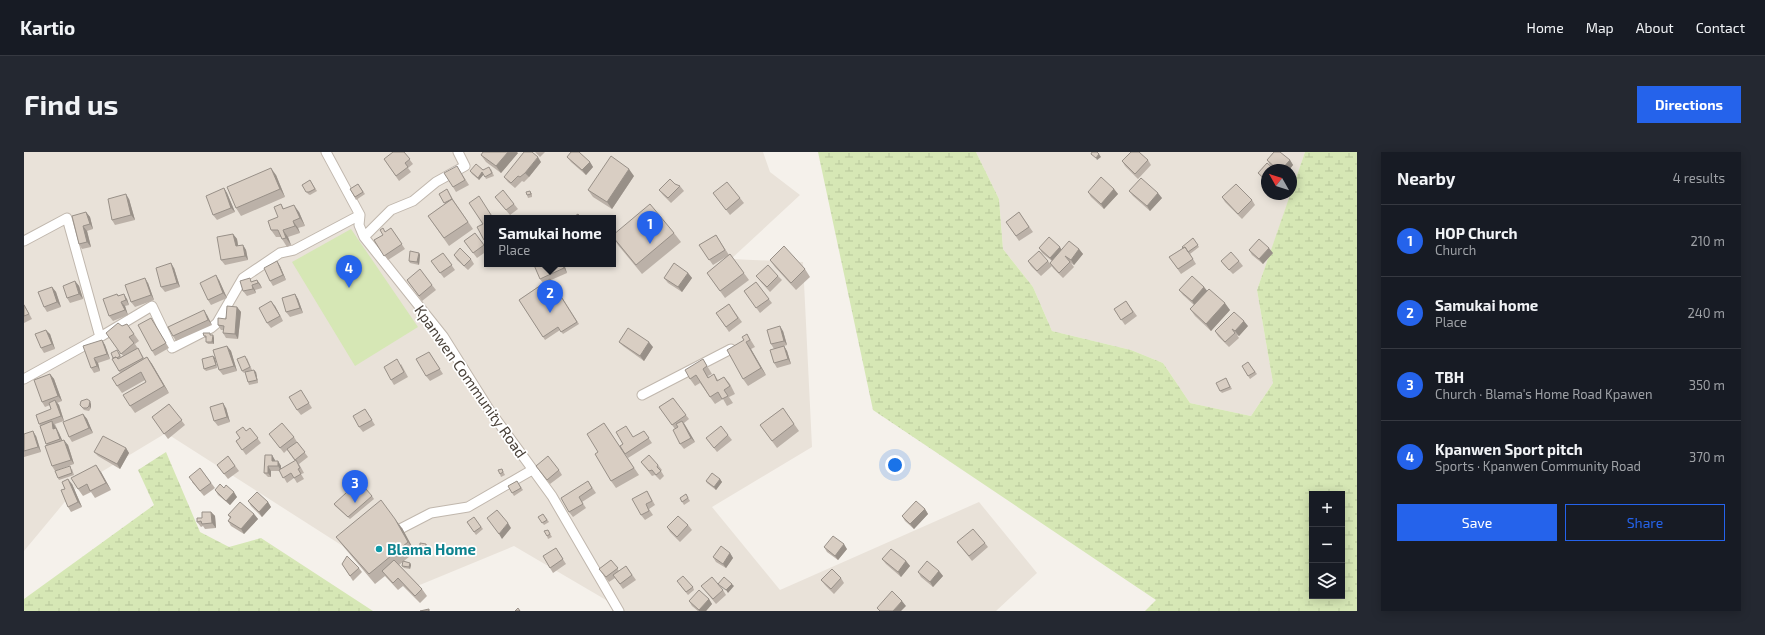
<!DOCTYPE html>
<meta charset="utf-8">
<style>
body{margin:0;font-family:"Exo 2",sans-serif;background:#242831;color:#f1f3f6}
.controls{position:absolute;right:12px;bottom:12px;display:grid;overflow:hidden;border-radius:0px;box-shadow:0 2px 10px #0003}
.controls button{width:36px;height:36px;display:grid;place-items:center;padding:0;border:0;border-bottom:1px solid #363941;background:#171b24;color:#f1f3f6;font:20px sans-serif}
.compass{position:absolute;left:1237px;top:12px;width:36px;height:36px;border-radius:50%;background:#171b24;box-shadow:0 2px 10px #0003;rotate:309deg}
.you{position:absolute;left:871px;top:313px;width:14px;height:14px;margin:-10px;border:3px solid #fff;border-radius:50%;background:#1a73e8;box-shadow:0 0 0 6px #1a73e833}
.badge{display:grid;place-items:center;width:26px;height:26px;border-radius:50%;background:#2563eb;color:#fff;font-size:13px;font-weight:700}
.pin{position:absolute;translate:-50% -33px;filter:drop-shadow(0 1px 2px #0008)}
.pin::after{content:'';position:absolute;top:21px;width:14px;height:12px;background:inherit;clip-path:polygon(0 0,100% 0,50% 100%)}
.popup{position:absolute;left:460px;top:63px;width:132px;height:52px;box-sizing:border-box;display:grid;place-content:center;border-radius:0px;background:#171b24;filter:drop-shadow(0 1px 3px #0005);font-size:13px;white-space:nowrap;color:#9ea1a6}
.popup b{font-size:15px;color:#f1f3f6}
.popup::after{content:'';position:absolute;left:50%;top:100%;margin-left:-8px;border:8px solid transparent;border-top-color:#171b24}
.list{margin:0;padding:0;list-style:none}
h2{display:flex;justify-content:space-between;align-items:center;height:52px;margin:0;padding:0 16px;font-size:17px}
h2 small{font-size:13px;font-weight:400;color:#9ea1a6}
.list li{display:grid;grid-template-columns:26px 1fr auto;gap:12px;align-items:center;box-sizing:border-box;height:72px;padding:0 16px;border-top:1px solid #363941}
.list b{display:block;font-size:15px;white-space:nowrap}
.list p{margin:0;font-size:13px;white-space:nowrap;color:#9ea1a6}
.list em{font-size:13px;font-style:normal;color:#9ea1a6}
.actions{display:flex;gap:8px;padding:12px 16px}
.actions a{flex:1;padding:9px 0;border:1px solid #2563eb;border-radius:0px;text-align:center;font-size:14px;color:#2563eb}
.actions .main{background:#2563eb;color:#fff}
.icon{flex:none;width:22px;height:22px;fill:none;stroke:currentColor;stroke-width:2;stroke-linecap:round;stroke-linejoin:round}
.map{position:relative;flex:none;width:1333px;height:459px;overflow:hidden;border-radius:0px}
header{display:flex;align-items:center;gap:24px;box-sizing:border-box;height:56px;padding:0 20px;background:#171b24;border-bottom:1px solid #363941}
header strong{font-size:19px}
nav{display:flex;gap:22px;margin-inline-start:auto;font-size:14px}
.intro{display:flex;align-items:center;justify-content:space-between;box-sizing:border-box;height:96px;padding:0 24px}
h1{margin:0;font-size:28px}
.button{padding:10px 18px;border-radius:0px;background:#2563eb;color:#fff;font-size:14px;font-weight:700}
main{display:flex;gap:24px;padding:0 24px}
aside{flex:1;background:#171b24;border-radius:0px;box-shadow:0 2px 10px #0003}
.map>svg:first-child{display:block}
</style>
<header>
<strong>Kartio</strong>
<nav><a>Home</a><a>Map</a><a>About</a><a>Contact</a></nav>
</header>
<div class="intro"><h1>Find us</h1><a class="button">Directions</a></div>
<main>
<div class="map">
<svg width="1333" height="459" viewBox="0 0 1333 459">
<defs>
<pattern id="wetland-marsh" width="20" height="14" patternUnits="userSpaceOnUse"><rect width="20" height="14" fill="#d6e7b5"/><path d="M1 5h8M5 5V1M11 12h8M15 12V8" fill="none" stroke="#b9c79c"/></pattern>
</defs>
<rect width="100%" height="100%" fill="#f5f1eb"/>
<!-- residential -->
<path fill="#e9e2d9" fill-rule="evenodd" d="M 0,0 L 739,0 L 746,20 L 776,43 L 707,107 L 779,110 L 788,295 L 688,355 L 756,438 L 955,350 L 1013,421 L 972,459 L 590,459 L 594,455 L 490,394 L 386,437 L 142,281 L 54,334 L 0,399 ZM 463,66 L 589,66 L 589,112 L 463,112 Z
M 952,0 L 1281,0 L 1267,41 L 1267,18 L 1243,18 L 1243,42 L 1267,42 L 1233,138 L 1249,231 L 1227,264 L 1166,251 L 1139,211 L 1107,198 L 1028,179 L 1009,135 L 979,97 L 975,47 Z"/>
<!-- green -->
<path fill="#d6e7b5" d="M 327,77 L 394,175 L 331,214 L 268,110 Z"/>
<!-- wetland -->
<path fill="url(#wetland-marsh)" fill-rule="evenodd" d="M 794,0 L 952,0 L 975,47 L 979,97 L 1009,135 L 1028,179 L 1107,198 L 1139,211 L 1166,251 L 1227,264 L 1249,231 L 1233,138 L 1281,0 L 1333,0 L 1333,459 L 1121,459 L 1132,448 L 849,258 ZM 1288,342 L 1318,342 L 1318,444 L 1288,444 Z
M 142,300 L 176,380 L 205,395 L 237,386 L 349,459 L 0,459 L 0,447 L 130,353 L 114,318 Z"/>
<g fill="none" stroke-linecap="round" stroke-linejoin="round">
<!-- street casing -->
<g stroke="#c0b7ad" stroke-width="11">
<path id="street" d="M 302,0 L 336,63 L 335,73 L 340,85 L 419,184 L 466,259 L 528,344 L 595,459
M 340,85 L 367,58 L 389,49 L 412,30 L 441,14 L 434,0
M 0,89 L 43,66 L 76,185
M 0,227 L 76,185 L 128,154 L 148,196 L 187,176 L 193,171 L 219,126 L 256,101 L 270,98 L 336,63
M 618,243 L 707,197
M 378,376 L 407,361 L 444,355 L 508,318"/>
</g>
<!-- street -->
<use href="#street" stroke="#fff" stroke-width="9"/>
</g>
<!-- wall -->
<path fill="#bbb1a8" d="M 380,0 L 389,12 L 384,16 L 387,20 L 375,29 L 360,7 Z
M 511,0 L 521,0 L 516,5 Z
M 494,1 L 477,21 L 462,10 L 457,3 Z
M 543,5 L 566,10 L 569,15 L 562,23 L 547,10 Z
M 1124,8 L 1127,13 L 1114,27 L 1101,14 L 1098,9 Z
M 1243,8 L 1266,8 L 1269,13 L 1265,18 L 1252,18 L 1246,13 Z
M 517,10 L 505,25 L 500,30 L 498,29 L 491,36 L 484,30 L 480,25 Z
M 433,14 L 445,33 L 432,40 L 429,35 Z
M 467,17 L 470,24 L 462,27 L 460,22 L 455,28 L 448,22 L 446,19 Z
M 1243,18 L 1243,31 L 1238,26 L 1234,21 Z
M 252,23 L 261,45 L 217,64 L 212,56 Z
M 610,24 L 588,57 L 569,45 L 564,38 Z
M 286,28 L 293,39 L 286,43 L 284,42 L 278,33 Z
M 334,32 L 341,42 L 332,48 L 326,37 Z
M 651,32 L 656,34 L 660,39 L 647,51 L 639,43 L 635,38 Z
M 200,36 L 203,41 L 211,60 L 193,68 L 189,63 Z
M 423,37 L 430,49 L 449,77 L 425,94 L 404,64 L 421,52 L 415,42 Z
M 1090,37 L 1094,42 L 1080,57 L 1067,45 L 1064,40 Z
M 1105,39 L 1138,46 L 1126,59 L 1109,44 Z
M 508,41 L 508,45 L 504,46 L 503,43 Z
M 689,41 L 716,46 L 720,51 L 706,63 Z
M 471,45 L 490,52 L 494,57 L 486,63 Z
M 1198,45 L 1228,48 L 1231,53 L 1218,67 L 1201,50 Z
M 105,47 L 111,68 L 91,73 L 88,68 Z
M 257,52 L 260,57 L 275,60 L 281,74 L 274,76 L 276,81 L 264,85 L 267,93 L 263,95 L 258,87 L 257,85 L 252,85 L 247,78 L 254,65 Z
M 62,60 L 66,65 L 69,77 L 63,79 L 67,95 L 58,97 L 55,92 Z
M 995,60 L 1009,80 L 995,89 L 982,70 Z
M 463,66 L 463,92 L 460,88 L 459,72 Z
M 367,76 L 381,97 L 364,108 L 350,88 L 359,83 L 361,80 Z
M 451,81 L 463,97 L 463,99 L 453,106 L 440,89 Z
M 650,81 L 657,90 L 618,122 L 594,93 L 589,85 Z
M 209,82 L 213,87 L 214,94 L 219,93 L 222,98 L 224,108 L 201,113 L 197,108 Z
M 692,83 L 705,103 L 689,113 L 675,93 Z
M 1169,86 L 1175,95 L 1166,102 L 1172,112 L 1157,122 L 1145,105 L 1159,96 Z
M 1015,96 L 1038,98 L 1055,97 L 1059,102 L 1050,113 L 1047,111 L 1050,115 L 1039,126 L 1029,116 L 1026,111 L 1028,109 L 1018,101 Z
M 1225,98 L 1249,101 L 1239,112 L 1228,103 Z
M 395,101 L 396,103 L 395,113 L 386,111 L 385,109 Z
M 419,101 L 431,118 L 420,126 L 407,109 Z
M 706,102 L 725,128 L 701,146 L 683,121 Z
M 430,103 L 447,107 L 450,112 L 444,118 L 433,108 Z
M 746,108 L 781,117 L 786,125 L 772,138 L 751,115 Z
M 253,109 L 256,114 L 262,128 L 249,134 L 246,129 Z
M 1004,109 L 1024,109 L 1028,114 L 1017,124 L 1007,114 Z
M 1197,109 L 1215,109 L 1219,114 L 1209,122 L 1200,113 Z
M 540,112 L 543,121 L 527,128 L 555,172 L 539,182 L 536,178 L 521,188 L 495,148 L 521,130 L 519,131 L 516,127 Z
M 150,116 L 156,135 L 141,140 L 137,135 Z
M 664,121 L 668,126 L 658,140 L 644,131 L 640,126 Z
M 732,124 L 754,124 L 758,128 L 746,140 L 736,129 Z
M 195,128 L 203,146 L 187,153 L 184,148 Z
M 233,128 L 236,132 L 238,136 L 231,138 L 232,141 L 223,144 L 219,139 L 228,129 Z
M 383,128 L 408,133 L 412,138 L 398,149 Z
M 51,129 L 55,134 L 59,147 L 46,151 L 43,146 Z
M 732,130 L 748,151 L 736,161 L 720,139 Z
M 124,131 L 130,148 L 111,155 L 107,150 Z
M 28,135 L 32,140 L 37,155 L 23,160 L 20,155 Z
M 1180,135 L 1183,139 L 1206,158 L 1187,179 L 1171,164 L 1166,157 L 1170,153 L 1159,143 L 1155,138 Z
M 93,142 L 95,144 L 103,147 L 105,153 L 101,154 L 104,163 L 89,169 L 85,164 Z
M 271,142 L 274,147 L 279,161 L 266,165 L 262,160 Z
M 1102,149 L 1113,164 L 1101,173 L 1090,157 Z
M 0,152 L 8,167 L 0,171 Z
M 705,152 L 718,170 L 705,180 L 692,161 Z
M 251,154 L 259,169 L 247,176 L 243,171 Z
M 213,155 L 217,160 L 214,187 L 202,186 L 199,181 L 199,178 L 197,178 L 194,173 L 202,167 Z
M 183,163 L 188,173 L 152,189 L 149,184 Z
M 127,166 L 145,196 L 131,204 L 128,199 Z
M 103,172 L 115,189 L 111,192 L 120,206 L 123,205 L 128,212 L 145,241 L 111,261 L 106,254 L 122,230 L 121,228 L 98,241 L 93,234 L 96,221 L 88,207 L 95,200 L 97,205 L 99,204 L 82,181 L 98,174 Z
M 1224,174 L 1215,184 L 1213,183 L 1215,186 L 1205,195 L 1194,184 L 1191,179 Z
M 759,179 L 763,193 L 760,194 L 763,199 L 767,212 L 753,216 L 750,211 L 750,197 L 747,192 Z
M 26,182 L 31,197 L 20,201 L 17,196 Z
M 723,182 L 731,195 L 727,197 L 742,223 L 724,234 L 719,227 L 720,188 Z
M 189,183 L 190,186 L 190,192 L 184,192 L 182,190 L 182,186 L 181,186 L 180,184 Z
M 78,188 L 81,193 L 86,207 L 74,211 L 76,219 L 70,221 L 67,216 Z
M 595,190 L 629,195 L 620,209 L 599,194 Z
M 203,194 L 207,199 L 213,219 L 199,223 L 195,218 Z
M 405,200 L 419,222 L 406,229 L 402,224 Z
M 189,204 L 191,206 L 193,216 L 182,219 L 180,217 Z
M 223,206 L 228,218 L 225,219 L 232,220 L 234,231 L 225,233 L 224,230 L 221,220 L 220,221 L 218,219 Z
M 679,207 L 688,222 L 684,224 L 685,225 L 690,222 L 694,228 L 700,225 L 706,232 L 711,242 L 705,245 L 709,251 L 703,254 L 699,247 L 691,252 L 676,231 L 671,234 L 666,227 Z
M 1224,210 L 1233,222 L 1226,227 L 1218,214 Z
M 377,212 L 384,225 L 370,233 L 367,228 Z
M 26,222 L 30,227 L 38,249 L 33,251 L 35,253 L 40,269 L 31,272 L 35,281 L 38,289 L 44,293 L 50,312 L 31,319 L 28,314 L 23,294 L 16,274 L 15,272 L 27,257 L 26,253 L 21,255 L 18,250 Z
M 1202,226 L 1208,237 L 1198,241 L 1196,239 Z
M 280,243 L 288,256 L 277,263 L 273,258 Z
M 649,246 L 665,267 L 660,271 L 671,290 L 660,297 L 656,292 L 651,277 L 635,255 Z
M 67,252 L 67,256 L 65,259 L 60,258 L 56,253 Z
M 145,252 L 161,273 L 144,287 L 128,265 Z
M 202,256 L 206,270 L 194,274 L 190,269 Z
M 759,256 L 775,279 L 753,296 L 736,273 Z
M 341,257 L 351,273 L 339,280 L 335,275 Z
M 59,262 L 63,267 L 69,281 L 48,290 L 45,285 Z
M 580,271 L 615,323 L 592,336 L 587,329 L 574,300 Z
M 226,276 L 237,291 L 222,303 L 212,289 L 216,286 L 222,279 Z
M 620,279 L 628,291 L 604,306 L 596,294 Z
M 0,282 L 12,284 L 17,300 L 0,305 Z
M 245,282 L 270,285 L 273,290 L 284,305 L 275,312 L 280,321 L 277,322 L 280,327 L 273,331 L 270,326 L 263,331 L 256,319 L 247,319 L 247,325 L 244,325 L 240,321 L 248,303 L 251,309 L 254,309 L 257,314 L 257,317 L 271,309 L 263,298 L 260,301 Z
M 704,283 L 708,288 L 693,300 L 682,286 Z
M 102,296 L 105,301 L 96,317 L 74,304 L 70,300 Z
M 204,304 L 215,319 L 204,327 L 193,313 Z
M 617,310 L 634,313 L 638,318 L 637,319 L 640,324 L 636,328 L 631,323 L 628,324 Z
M 512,314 L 535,318 L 538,323 L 526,332 Z
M 176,316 L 191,336 L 180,344 L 168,330 Z
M 48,317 L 50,323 L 35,328 L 34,326 Z
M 478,317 L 481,323 L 477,325 L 476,322 Z
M 77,320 L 87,338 L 71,346 L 67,340 L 59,344 L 54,337 Z
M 696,327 L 698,330 L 692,338 L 683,331 L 682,329 Z
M 493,329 L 499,338 L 490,344 L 484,334 Z
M 564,329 L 572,341 L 558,350 L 562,356 L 549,365 L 545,360 Z
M 48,332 L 58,355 L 47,360 L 44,355 L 41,337 Z
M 200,336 L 213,345 L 206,353 L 194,343 L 191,338 Z
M 623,339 L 631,353 L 625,357 L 629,363 L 621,368 L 617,363 Z
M 662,342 L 666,349 L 660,353 L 656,346 Z
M 348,344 L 350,347 L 326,367 L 311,354 L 310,352 Z
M 224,349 L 244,350 L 247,355 L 238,365 L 227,354 Z
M 901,357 L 904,362 L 890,377 L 881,369 L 878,364 Z
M 187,360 L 191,364 L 192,376 L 181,377 L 179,374 L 177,375 L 173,370 Z
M 230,362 L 234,367 L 220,382 L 207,374 L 204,369 L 206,366 L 204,363 Z
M 519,362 L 525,370 L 520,373 L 514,365 Z
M 450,365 L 459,377 L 452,383 L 443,370 Z
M 664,373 L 668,378 L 656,390 L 646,380 L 643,375 Z
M 378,376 L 391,400 L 375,413 L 398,437 L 403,444 L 396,451 L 379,434 L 374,438 L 361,424 L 351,432 L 319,394 L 312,385 Z
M 524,378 L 528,385 L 524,387 L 523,384 Z
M 933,390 L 961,391 L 964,395 L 948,409 Z
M 402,392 L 404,395 L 403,399 L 400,399 L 400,401 L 398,401 L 396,399 Z
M 800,395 L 823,397 L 814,408 L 803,400 Z
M 535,401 L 542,412 L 529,421 L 519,404 Z
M 706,401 L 709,406 L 702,416 L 692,410 L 689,405 Z
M 858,407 L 882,409 L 886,414 L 877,425 L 862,412 Z
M 587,408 L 595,419 L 602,414 L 612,428 L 599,437 L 591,426 L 585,430 L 575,417 Z
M 386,411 L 387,413 L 386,417 L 380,416 L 378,414 Z
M 318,412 L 335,416 L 338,420 L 329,429 Z
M 915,419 L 919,424 L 909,435 L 897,425 L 894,420 Z
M 817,426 L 820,431 L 810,442 L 801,433 L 797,428 Z
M 655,432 L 669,435 L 670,438 L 664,443 Z
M 677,434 L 699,438 L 702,443 L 692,452 Z
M 685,447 L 688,452 L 682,459 L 674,459 L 668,454 L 665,449 Z"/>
<!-- shaded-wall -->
<path fill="#989088" d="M 484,0 L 493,0 L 494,1 L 477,21 L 472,14 Z
M 1075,2 L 1077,5 L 1073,8 L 1072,6 Z
M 514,5 L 517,10 L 505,25 L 501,21 Z
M 1266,8 L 1269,13 L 1265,18 L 1257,18 Z
M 566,10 L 569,15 L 562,23 L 558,18 Z
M 247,16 L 252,23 L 261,45 L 256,37 Z
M 605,17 L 610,24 L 588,57 L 583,50 Z
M 458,20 L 460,22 L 455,28 L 454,26 Z
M 200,36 L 203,41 L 211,60 L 207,56 Z
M 1090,37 L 1094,42 L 1080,57 L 1077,52 Z
M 1134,41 L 1138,46 L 1126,59 L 1123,54 Z
M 102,42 L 105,47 L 111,68 L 107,63 Z
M 270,53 L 275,60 L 281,74 L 276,66 Z
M 62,60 L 66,65 L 69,77 L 66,72 Z
M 269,69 L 274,76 L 276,81 L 271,74 Z
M 59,74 L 63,79 L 67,95 L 63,90 Z
M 259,78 L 264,85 L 267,93 L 262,86 Z
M 209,82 L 213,87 L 215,99 L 212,94 Z
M 219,93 L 222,98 L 224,108 L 221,104 Z
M 1036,95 L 1039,100 L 1030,111 L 1026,106 Z
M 1245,96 L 1249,101 L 1239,112 L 1235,107 Z
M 1055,97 L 1059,102 L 1050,113 L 1047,108 Z
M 395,101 L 396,103 L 395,113 L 393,110 Z
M 253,109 L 256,114 L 262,128 L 259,123 Z
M 147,111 L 150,116 L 156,135 L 153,131 Z
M 538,112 L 540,112 L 543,121 L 540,116 Z
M 664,121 L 668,126 L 658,140 L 654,135 Z
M 192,123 L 195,128 L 203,146 L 199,141 Z
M 121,126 L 124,131 L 130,148 L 127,143 Z
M 233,128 L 236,132 L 238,136 L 234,131 Z
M 51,129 L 55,134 L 59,147 L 55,142 Z
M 228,133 L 231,138 L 232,141 L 229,137 Z
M 28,135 L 32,140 L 37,155 L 33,150 Z
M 1180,135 L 1184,140 L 1171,154 L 1168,149 Z
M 100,142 L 103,147 L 105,153 L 102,148 Z
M 271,142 L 274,147 L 279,161 L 276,156 Z
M 247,149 L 251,154 L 259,169 Z
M 97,150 L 101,154 L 104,163 L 101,158 Z
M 1201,151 L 1206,158 L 1187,179 L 1182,172 Z
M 213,155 L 217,160 L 214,187 L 211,182 Z
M 180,158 L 183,163 L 188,173 L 184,168 Z
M 1220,169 L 1224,174 L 1215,184 L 1211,179 Z
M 756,174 L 759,179 L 763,193 L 760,189 Z
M 22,178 L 26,182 L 31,197 L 28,192 Z
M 189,183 L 190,186 L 190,192 L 188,190 Z
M 78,188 L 81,193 L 86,207 L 83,202 Z
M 625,190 L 629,195 L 620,209 L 616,204 Z
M 722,190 L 727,197 L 742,223 L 737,216 Z
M 203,194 L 207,199 L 213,219 L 210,214 Z
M 760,194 L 763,199 L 767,212 L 764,207 Z
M 189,204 L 191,206 L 193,216 Z
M 123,205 L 128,212 L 145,241 L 140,234 Z
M 70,206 L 74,211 L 76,219 L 73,214 Z
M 230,218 L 232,220 L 234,231 L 233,228 Z
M 26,222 L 30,227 L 38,249 L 34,244 Z
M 31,248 L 35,253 L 40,269 L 37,264 Z
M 66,249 L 67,252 L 67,256 L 65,254 Z
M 199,251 L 202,256 L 206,270 L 203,265 Z
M 59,262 L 63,267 L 69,281 L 65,276 Z
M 28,269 L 35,281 L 40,292 L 29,277 Z
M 658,269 L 661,273 L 671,290 L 667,286 Z
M 9,279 L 12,284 L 17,300 L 14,295 Z
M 40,288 L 44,293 L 50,312 L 47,308 Z
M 102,296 L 105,301 L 96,317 L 93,312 Z
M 248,303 L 251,308 L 251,314 L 248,309 Z
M 254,309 L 257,314 L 257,319 L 254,314 Z
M 72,313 L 77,320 L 87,338 L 82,331 Z
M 244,314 L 247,319 L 247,325 L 244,321 Z
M 44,327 L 48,332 L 58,355 L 54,350 Z
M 696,327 L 698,330 L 692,338 L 690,335 Z
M 210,340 L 213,345 L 206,353 L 202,349 Z
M 244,350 L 247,355 L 238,365 L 235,360 Z
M 901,357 L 904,362 L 890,377 L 886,372 Z
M 187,360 L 191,364 L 192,376 L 188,371 Z
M 230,362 L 234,367 L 220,382 L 217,377 Z
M 371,367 L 378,376 L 391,400 L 384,390 Z
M 484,371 L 487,376 L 478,387 L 475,382 Z
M 402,392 L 404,395 L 403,399 L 401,396 Z
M 820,392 L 823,397 L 814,408 L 811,404 Z
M 399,396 L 400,399 L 400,401 L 398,399 Z
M 706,401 L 709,406 L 702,416 L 699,412 Z
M 882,409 L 886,414 L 877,425 L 874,420 Z
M 386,411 L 387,413 L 386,417 L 385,415 Z
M 915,419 L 919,424 L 909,435 L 906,430 Z
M 708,432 L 710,434 L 704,441 L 702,438 Z
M 685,447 L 688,452 L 682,459 L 675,459 L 675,458 Z
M 878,449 L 882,454 L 877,459 L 869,459 Z"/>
<!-- building -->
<path fill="#d9cec3" stroke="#989088" d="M 369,0 L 380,0 L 386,7 L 381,11 L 384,15 L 372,24 L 360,7 Z
M 459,0 L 484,0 L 472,14 L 457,3 Z
M 500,0 L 508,0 L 514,5 L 501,21 L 496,25 L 494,24 L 487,31 L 480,25 Z
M 547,0 L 555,0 L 566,10 L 558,18 L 543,5 Z
M 1068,0 L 1073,0 L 1075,2 L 1072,6 L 1067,2 Z
M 1107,0 L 1115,0 L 1124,8 L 1111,22 L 1098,9 Z
M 1250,0 L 1256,0 L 1266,8 L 1257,18 L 1254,18 L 1243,8 Z
M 587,4 L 605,17 L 583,50 L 564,38 Z
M 1243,11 L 1251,18 L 1243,18 L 1243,29 L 1234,21 Z
M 452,12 L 459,18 L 465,15 L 468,21 L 461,25 L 458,20 L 454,26 L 446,19 Z
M 433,14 L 441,28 L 429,35 L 420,21 Z
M 247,16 L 256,37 L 212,56 L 203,35 Z
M 1077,25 L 1090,37 L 1077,52 L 1064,40 Z
M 1117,26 L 1134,41 L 1123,54 L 1105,39 Z
M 646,27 L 651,32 L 656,34 L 644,46 L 635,38 Z
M 286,28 L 291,37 L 285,40 L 282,40 L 278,33 Z
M 703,30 L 716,46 L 702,58 L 689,41 Z
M 334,32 L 339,40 L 331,45 L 326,37 Z
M 1212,32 L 1228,48 L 1214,62 L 1198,45 Z
M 200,36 L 207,56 L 189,63 L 182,44 Z
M 423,37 L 428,47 L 420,51 L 415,42 Z
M 479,38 L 490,52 L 482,58 L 471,45 Z
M 506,39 L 507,42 L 503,43 L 502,40 Z
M 102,42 L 107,63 L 88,68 L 84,47 Z
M 455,44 L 469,66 L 463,66 L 463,86 L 460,88 L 453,75 L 459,72 L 445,51 Z
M 428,47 L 444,70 L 420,86 L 404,64 Z
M 257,52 L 259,57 L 270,53 L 276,66 L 269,69 L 271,74 L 259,78 L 262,86 L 258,87 L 254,78 L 247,78 L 244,69 L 254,65 L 250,55 Z
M 626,52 L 650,81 L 612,113 L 589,85 L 589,83 Z
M 62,60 L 66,72 L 59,74 L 63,90 L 55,92 L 48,64 Z
M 995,60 L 1005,75 L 992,84 L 982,70 Z
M 554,62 L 557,66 L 548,66 Z
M 359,76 L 361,80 L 367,76 L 378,92 L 360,104 L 350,88 L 359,83 L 356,78 Z
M 451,81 L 460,93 L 449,101 L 440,89 Z
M 209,82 L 212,94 L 219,93 L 221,104 L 197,108 L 193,85 Z
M 692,83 L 701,98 L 685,108 L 675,93 Z
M 1025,85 L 1036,95 L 1026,106 L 1015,96 Z
M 1169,86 L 1174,93 L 1164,100 L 1161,95 L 1159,96 L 1158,95 Z
M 1235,87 L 1245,96 L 1235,107 L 1225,98 Z
M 1045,89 L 1055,97 L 1047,108 L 1041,104 L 1046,110 L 1035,121 L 1026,111 Z
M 760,94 L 781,117 L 767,131 L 746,108 Z
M 1161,95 L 1169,107 L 1154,117 L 1145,105 Z
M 436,96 L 447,107 L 440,114 L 430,103 Z
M 386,99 L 395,101 L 393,110 L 385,109 Z
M 1015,99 L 1024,109 L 1013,119 L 1004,109 Z
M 1207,100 L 1215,109 L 1205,118 L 1197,109 Z
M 419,101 L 428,113 L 416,121 L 407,109 Z
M 706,102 L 720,121 L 696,139 L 683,121 Z
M 253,109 L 259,123 L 246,129 L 240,116 Z
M 147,111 L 153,131 L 137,135 L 132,116 Z
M 650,111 L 664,121 L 654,135 L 640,126 Z
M 511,112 L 538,112 L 540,116 L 516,127 L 510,113 Z
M 744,113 L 754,124 L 743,135 L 732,124 Z
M 396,117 L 408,133 L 395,144 L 383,128 Z
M 192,123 L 199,141 L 184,148 L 176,131 Z
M 1168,124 L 1180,135 L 1168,149 L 1155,138 Z
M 121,126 L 127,143 L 107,150 L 101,133 Z
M 226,126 L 227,130 L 233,128 L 234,131 L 228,133 L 229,137 L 219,139 L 216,129 Z
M 526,127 L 553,170 L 537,180 L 534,175 L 519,185 L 495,148 Z
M 51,129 L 55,142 L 43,146 L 39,134 Z
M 732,130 L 745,147 L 732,156 L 720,139 Z
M 28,135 L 33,150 L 20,155 L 14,140 Z
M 1185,137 L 1201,151 L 1182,172 L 1166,157 Z
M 93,142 L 94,144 L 100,142 L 102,148 L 97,150 L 101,158 L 85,164 L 79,147 Z
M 271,142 L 276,156 L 262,160 L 258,146 Z
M 247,149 L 256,164 L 243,171 L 235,156 Z
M 1102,149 L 1109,160 L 1097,168 L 1090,157 Z
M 705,152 L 714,166 L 702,175 L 692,161 Z
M 0,153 L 5,162 L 0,164 Z
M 203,154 L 213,155 L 211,182 L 199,181 L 200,174 L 194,173 L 194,166 L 202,167 Z
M 180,158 L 184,168 L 149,184 L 144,175 Z
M 1210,160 L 1220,169 L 1211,179 L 1208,177 L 1211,181 L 1201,190 L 1191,179 Z
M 127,166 L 142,191 L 128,199 L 114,173 Z
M 94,171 L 98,174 L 103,172 L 110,182 L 105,185 L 110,191 L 97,202 L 82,181 Z
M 756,174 L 760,189 L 747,192 L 743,178 Z
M 604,176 L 625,190 L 616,204 L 595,190 Z
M 22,178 L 28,192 L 17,196 L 11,182 Z
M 179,181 L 186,181 L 186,183 L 189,183 L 188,190 L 182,190 L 182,184 L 180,184 Z
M 723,182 L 726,188 L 722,190 L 737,216 L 719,227 L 703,198 L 720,188 L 718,185 Z
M 78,188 L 83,202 L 70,206 L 73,214 L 67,216 L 59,194 Z
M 203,194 L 210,214 L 195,218 L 189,198 Z
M 760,194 L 764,207 L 750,211 L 746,198 Z
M 114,196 L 119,206 L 95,219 L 88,207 L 92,205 L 94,207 Z
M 93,198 L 96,204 L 93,206 L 92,205 L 89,206 L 87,201 Z
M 405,200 L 416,217 L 402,224 L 392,207 Z
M 189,204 L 192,213 L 180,217 L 178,207 Z
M 221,204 L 226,215 L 218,219 L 213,207 Z
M 123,205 L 140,234 L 106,254 L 99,243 L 122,230 L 117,220 L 93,234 L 88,226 Z
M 373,207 L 380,220 L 367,228 L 360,215 Z
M 679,207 L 683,214 L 679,217 L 684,226 L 690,222 L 693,229 L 700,225 L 706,234 L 700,238 L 704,244 L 698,247 L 694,240 L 686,245 L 672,223 L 666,227 L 661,218 Z
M 1224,210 L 1231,220 L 1224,224 L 1218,214 Z
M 230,218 L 233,228 L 224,230 L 221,220 Z
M 26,222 L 34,244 L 18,250 L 10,228 Z
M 1202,226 L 1206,235 L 1196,239 L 1192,231 Z
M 277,238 L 285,251 L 273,258 L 265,245 Z
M 649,246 L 662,263 L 648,273 L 635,255 Z
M 63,247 L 66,249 L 65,254 L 63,256 L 59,256 L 56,253 L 57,249 Z
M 31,248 L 37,264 L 15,272 L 12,263 L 27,257 L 25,251 Z
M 199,251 L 203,265 L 190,269 L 186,255 Z
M 145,252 L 158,268 L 140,282 L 128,265 Z
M 759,256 L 770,272 L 748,289 L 736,273 Z
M 341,257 L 348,268 L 335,275 L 329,264 Z
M 59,262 L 65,276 L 45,285 L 39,270 Z
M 28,269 L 29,277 L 32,276 L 36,287 L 22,292 L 16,274 Z
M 658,269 L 667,286 L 656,292 L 649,278 L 654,275 L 652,272 Z
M 258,271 L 270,285 L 256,296 L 245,282 Z
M 580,271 L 610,316 L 587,329 L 571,302 L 574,300 L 563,282 Z
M 602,274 L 609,285 L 620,279 L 625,286 L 601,302 L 596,294 L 599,292 L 592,280 Z
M 697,274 L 704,283 L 690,296 L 682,286 Z
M 219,275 L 222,279 L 226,276 L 234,286 L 218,298 L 212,289 L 216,286 L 212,280 Z
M 9,279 L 14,295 L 0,299 L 0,282 Z
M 79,284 L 102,296 L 93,312 L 70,300 Z
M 40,288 L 47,308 L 28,314 L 21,294 Z
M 273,290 L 281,300 L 271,308 L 263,297 Z
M 241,303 L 248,303 L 248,309 L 254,309 L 254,314 L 244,314 L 244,321 L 240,321 Z
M 625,303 L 634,313 L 633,315 L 637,319 L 632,323 L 628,318 L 625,319 L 617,310 Z
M 204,304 L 211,314 L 200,322 L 193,313 Z
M 524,304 L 535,318 L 523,328 L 512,314 Z
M 272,308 L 276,316 L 274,317 L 277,322 L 270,326 L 267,321 L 259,326 L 255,318 Z
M 72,313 L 82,331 L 66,339 L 63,332 L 54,337 L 47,326 Z
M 46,314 L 48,321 L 34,326 L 31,319 Z
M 176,316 L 187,331 L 176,339 L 165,325 Z
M 478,317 L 479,320 L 476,322 L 474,318 Z
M 688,321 L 696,327 L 690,335 L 682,329 Z
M 44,327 L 54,350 L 44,355 L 37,338 L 41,337 L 38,330 Z
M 335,329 L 348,344 L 324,365 L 310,352 Z
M 493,329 L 497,336 L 488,341 L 484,334 Z
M 564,329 L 568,336 L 555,345 L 559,352 L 545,360 L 537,346 Z
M 196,332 L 200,336 L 202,333 L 210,340 L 202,349 L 191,338 Z
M 623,339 L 628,349 L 622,352 L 625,359 L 617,363 L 608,347 Z
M 233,340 L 244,350 L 235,360 L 224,349 Z
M 662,342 L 664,346 L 658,350 L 656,346 Z
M 357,348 L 371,367 L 384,390 L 345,422 L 312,385 Z
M 892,349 L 901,357 L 886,372 L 878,364 Z
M 216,350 L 230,362 L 217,377 L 204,369 L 207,365 L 204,363 Z
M 473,358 L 484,371 L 475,382 L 463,366 Z
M 178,360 L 187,360 L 188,371 L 178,372 L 177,369 L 173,370 L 173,366 L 178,366 Z
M 519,362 L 523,368 L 518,371 L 514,365 Z
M 654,364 L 664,373 L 653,385 L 643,375 Z
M 450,365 L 457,375 L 450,380 L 443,370 Z
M 949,377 L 961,391 L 945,404 L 933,390 Z
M 524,378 L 526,382 L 523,384 L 520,379 Z
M 809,384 L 820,392 L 811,404 L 800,395 Z
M 396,391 L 402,392 L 401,396 L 399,396 L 398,399 L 396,399 Z
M 697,394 L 706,401 L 699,412 L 689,405 Z
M 532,396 L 539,407 L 526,416 L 519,404 Z
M 867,397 L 882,409 L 874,420 L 858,407 Z
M 323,404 L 335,416 L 326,424 L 318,412 Z
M 370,408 L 398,437 L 391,444 L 374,426 L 369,431 L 358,419 Z
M 587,408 L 594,416 L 582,425 L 575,417 Z
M 379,409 L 386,411 L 385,415 L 378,414 Z
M 903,409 L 915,419 L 906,430 L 894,420 Z
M 602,414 L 608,423 L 596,432 L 589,423 Z
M 808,417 L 817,426 L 807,437 L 797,428 Z
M 659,424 L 669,435 L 662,440 L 653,429 Z
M 688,425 L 699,438 L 689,447 L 677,434 Z
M 700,425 L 708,432 L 702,438 L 694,432 Z
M 675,438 L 685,447 L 675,458 L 665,449 Z
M 868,439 L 878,449 L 869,459 L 856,459 L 853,456 Z
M 494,456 L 496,459 L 491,459 Z
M 405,457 L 405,459 L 396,459 Z"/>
<!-- markers -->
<circle fill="#0f9aa8" stroke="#fff" stroke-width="1.5" cx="355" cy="397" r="4"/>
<g text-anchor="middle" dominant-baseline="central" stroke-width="3.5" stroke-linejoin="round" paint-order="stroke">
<!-- street labels -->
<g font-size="15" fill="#494139" stroke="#fff">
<text transform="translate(447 229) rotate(55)">Kpanwen Community Road</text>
</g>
<!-- culture labels -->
<g font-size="15" font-weight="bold" fill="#0d838f" stroke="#fff" text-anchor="start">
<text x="363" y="397">Blama Home</text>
</g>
</g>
</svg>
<div class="controls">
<button>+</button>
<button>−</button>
<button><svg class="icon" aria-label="layers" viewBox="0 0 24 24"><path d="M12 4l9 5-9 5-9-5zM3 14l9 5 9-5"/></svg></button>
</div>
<svg class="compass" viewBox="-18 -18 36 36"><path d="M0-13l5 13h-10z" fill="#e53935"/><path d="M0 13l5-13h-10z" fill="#9ea1a6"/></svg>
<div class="you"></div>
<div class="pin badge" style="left:626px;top:92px">1</div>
<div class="pin badge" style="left:526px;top:161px">2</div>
<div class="popup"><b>Samukai home</b>Place</div>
<div class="pin badge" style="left:331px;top:351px">3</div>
<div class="pin badge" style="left:325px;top:136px">4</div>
</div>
<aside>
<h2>Nearby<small>4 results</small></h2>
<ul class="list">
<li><span class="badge">1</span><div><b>HOP Church</b><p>Church</p></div><em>210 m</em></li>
<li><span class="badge">2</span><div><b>Samukai home</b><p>Place</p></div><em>240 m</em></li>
<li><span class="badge">3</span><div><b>TBH</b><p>Church · Blama's Home Road Kpawen</p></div><em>350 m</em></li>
<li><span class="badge">4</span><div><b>Kpanwen Sport pitch</b><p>Sports · Kpanwen Community Road</p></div><em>370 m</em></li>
</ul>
<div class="actions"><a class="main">Save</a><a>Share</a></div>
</aside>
</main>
